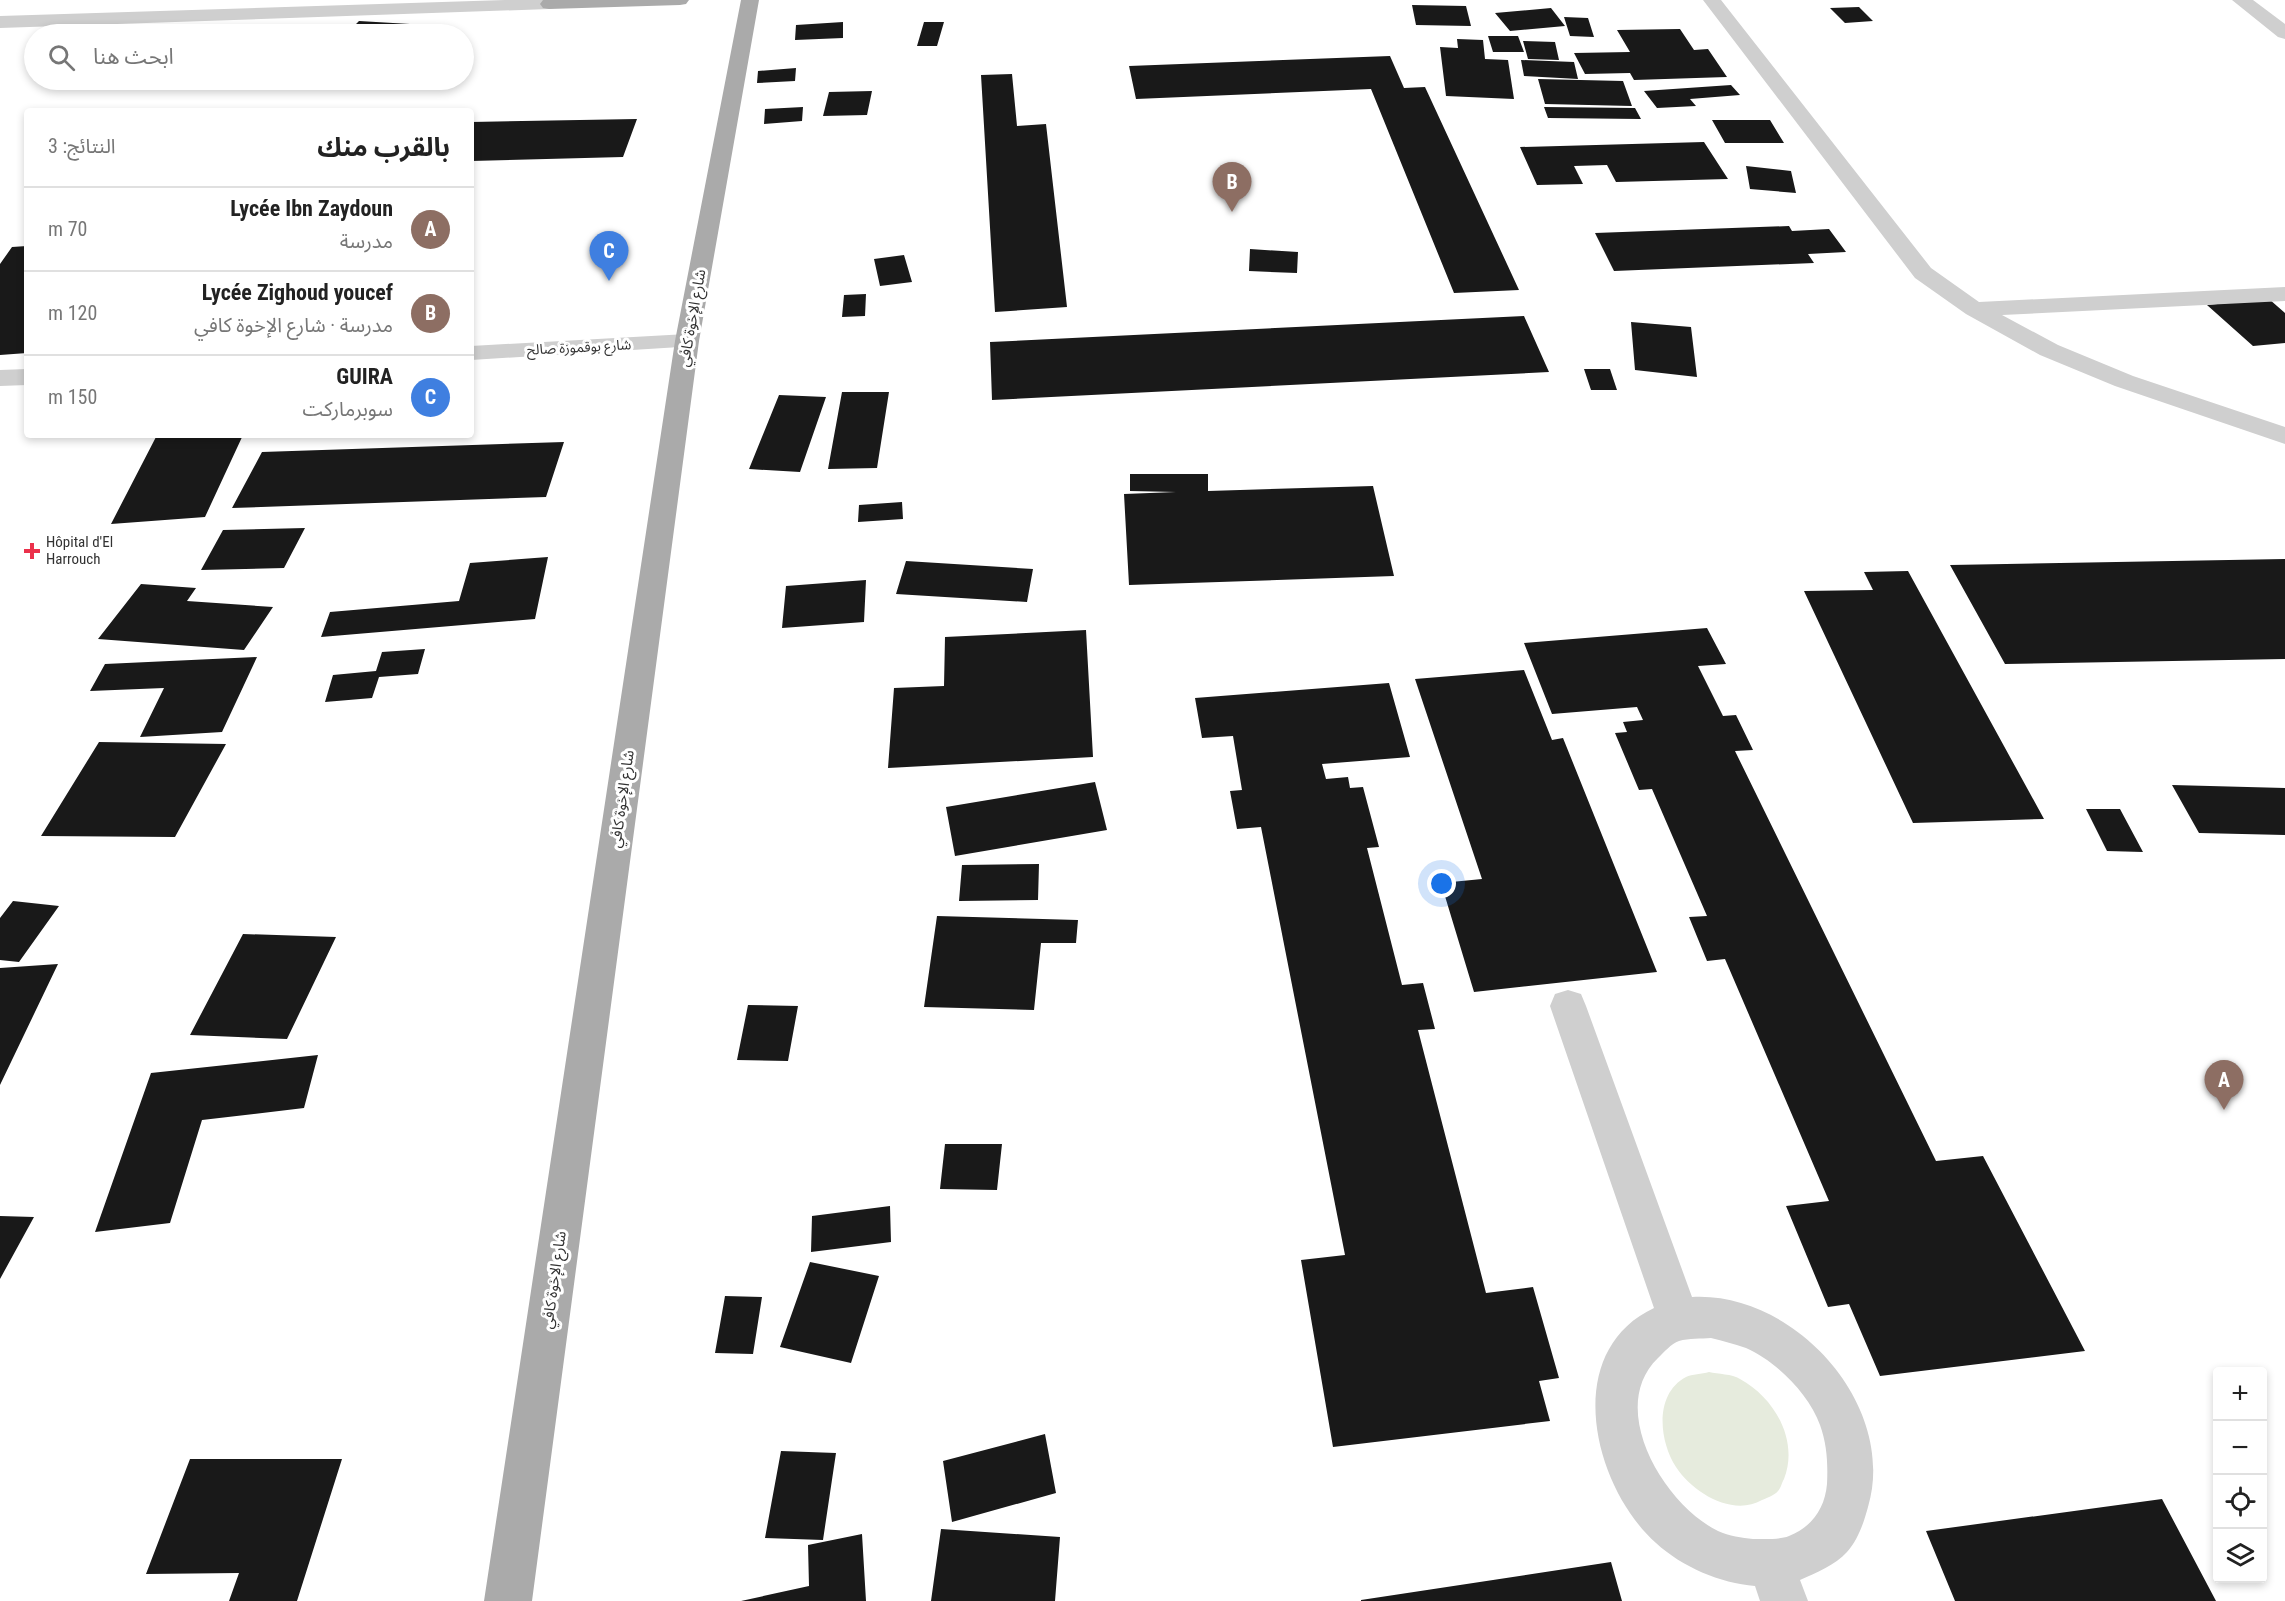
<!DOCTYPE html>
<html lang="ar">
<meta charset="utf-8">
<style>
body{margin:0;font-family:"Roboto Condensed","Noto Sans Arabic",sans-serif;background:#f2f2f2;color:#222;direction:rtl}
.controls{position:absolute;right:18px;bottom:18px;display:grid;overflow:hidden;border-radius:6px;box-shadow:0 3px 9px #0003}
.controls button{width:54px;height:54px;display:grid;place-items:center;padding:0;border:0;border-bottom:2px solid #e0e0e0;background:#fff;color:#222;font:30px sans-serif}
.you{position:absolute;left:1442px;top:884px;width:21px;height:21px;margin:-15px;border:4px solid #fff;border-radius:50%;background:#1a73e8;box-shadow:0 0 0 9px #1a73e833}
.badge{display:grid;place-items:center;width:39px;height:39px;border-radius:50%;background:#eb314b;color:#fff;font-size:20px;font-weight:700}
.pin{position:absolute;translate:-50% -50px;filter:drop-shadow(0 2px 3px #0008)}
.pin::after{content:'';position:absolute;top:32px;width:21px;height:18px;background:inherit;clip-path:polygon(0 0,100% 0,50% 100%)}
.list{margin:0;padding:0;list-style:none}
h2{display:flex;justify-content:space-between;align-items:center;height:78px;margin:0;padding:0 24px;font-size:26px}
h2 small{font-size:20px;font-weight:400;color:#767676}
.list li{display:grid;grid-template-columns:39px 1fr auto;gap:18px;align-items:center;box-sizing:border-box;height:84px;padding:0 24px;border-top:2px solid #e0e0e0}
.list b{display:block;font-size:22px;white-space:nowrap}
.list p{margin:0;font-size:20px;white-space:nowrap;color:#767676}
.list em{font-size:20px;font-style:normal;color:#767676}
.icon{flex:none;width:33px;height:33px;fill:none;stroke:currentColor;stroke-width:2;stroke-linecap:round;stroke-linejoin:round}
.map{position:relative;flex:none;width:2285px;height:1601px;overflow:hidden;direction:ltr}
.search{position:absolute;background:#fff;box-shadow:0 3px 9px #0003;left:24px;top:24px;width:450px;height:66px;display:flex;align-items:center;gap:15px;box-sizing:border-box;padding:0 21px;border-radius:33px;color:#767676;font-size:22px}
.panel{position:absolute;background:#fff;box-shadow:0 3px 9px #0003;left:24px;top:108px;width:450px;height:330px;border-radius:6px;direction:rtl}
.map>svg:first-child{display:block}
</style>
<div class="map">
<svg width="2285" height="1601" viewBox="0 0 2285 1601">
<rect width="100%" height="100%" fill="#fff"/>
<!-- green -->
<path fill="#e6ebdd" d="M 1709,1372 C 1718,1374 1732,1374 1740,1379 C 1775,1398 1799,1441 1784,1479 C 1782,1482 1781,1488 1778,1491 C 1775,1495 1767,1498 1762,1500 C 1733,1517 1693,1493 1676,1467 C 1659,1441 1654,1394 1686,1377 C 1692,1374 1702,1374 1709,1372 Z"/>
<!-- building -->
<path fill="#191919" d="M 1412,5 L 1466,6 L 1471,26 L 1416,25 Z
M 1859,7 L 1873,21 L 1845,23 L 1830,8 Z
M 1551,8 L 1565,26 L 1510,31 L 1495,13 Z
M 1564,17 L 1588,18 L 1594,37 L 1570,36 Z
M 359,21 L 410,24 L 400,34 L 346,34 Z
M 843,22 L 843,38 L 795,40 L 796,25 Z
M 924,22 L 944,22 L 937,46 L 917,46 Z
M 1680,29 L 1694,50 L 1708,49 L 1727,77 L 1634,80 L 1630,73 L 1585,74 L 1574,53 L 1630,52 L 1617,30 Z
M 1488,36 L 1518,36 L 1524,52 L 1493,52 Z
M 1457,39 L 1483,40 L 1485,59 L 1508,60 L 1514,99 L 1446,96 L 1440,47 L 1458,48 Z
M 1523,41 L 1555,42 L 1559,60 L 1528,59 Z
M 1390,56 L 1404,88 L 1425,87 L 1519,290 L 1454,293 L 1371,89 L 1136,99 L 1129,66 Z
M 1521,60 L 1574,62 L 1578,79 L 1524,76 Z
M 796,68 L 795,81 L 757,83 L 758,71 Z
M 1012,74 L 1017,126 L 1046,124 L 1067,307 L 995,312 L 981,75 Z
M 1538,79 L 1623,81 L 1632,106 L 1545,104 Z
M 243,80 L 264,80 L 257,88 L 236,89 Z
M 1731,85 L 1740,95 L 1690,99 L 1696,106 L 1657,108 L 1644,91 Z
M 872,91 L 867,115 L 823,116 L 829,92 Z
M 803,107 L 802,121 L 764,124 L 765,109 Z
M 1544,107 L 1635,108 L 1641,119 L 1548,118 Z
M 637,119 L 623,157 L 471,161 L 471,122 Z
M 1712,120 L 1770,120 L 1784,143 L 1725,143 Z
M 1704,142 L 1728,179 L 1616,182 L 1607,165 L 1574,166 L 1583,184 L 1537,185 L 1520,147 Z
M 1746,166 L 1791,171 L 1796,193 L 1750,189 Z
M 1789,226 L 1792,231 L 1829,229 L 1846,252 L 1808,254 L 1814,263 L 1614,271 L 1595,233 Z
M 27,246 L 27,353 L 0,355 L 0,264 L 12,247 Z
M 1250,249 L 1298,252 L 1297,273 L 1249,271 Z
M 904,255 L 912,282 L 880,286 L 874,259 Z
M 866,294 L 865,316 L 842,317 L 844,295 Z
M 2269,299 L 2285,313 L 2285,343 L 2253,346 L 2207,305 Z
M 1524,316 L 1549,372 L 992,400 L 990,342 Z
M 1631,322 L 1691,327 L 1697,377 L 1635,370 Z
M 1584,369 L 1610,369 L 1617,390 L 1591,390 Z
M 842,392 L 889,392 L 877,468 L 828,469 Z
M 779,395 L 826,397 L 800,472 L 749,469 Z
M 157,435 L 243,435 L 205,517 L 111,524 Z
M 564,442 L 546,497 L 232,508 L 262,452 Z
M 1130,474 L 1208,474 L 1208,491 L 1373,486 L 1394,576 L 1129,585 L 1124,494 L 1176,492 L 1130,491 Z
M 902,502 L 903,519 L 858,522 L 859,505 Z
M 305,528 L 284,568 L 201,570 L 223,530 Z
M 548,557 L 535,619 L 321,637 L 330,612 L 459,601 L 470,563 Z
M 2285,559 L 2285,659 L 2005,664 L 1950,565 Z
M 906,561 L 1033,569 L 1027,602 L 896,594 Z
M 1908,571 L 2044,819 L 1913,823 L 1804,591 L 1873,590 L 1864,572 Z
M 866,580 L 864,622 L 782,628 L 786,586 Z
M 141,584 L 196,588 L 187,601 L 273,607 L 244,650 L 98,639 Z
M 1707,628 L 1726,664 L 1698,666 L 1723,716 L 1736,715 L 1753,750 L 1735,751 L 1936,1161 L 1983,1156 L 2085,1351 L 1880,1376 L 1849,1304 L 1828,1307 L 1786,1206 L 1829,1201 L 1725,959 L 1707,961 L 1689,917 L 1707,916 L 1652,789 L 1639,790 L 1615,733 L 1627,732 L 1623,722 L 1643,720 L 1637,707 L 1552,714 L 1524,643 Z
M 1086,630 L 1093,757 L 888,768 L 894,688 L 944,686 L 945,637 Z
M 425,649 L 418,674 L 379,677 L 372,698 L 325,702 L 333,675 L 376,671 L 382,652 Z
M 257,657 L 222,732 L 140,737 L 164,688 L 90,691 L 105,664 Z
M 1524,670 L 1552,740 L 1563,738 L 1657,972 L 1474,992 L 1441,883 L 1482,879 L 1415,679 Z
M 1389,683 L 1410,757 L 1322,764 L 1326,779 L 1348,777 L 1350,788 L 1363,787 L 1379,847 L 1367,848 L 1402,985 L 1423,983 L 1435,1029 L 1418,1030 L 1486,1293 L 1533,1287 L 1559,1378 L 1539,1381 L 1550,1421 L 1333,1447 L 1301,1260 L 1345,1255 L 1261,827 L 1237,829 L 1230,791 L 1242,790 L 1233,736 L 1202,738 L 1195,698 Z
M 99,742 L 226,744 L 175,837 L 41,836 Z
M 1095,782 L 1107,830 L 955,856 L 946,807 Z
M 2172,785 L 2285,788 L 2285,835 L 2199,833 Z
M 2086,809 L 2120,809 L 2143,852 L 2107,851 Z
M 1039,864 L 1038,900 L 959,901 L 962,865 Z
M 13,901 L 59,906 L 19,962 L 0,960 L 0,918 Z
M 937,916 L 1078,920 L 1076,943 L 1041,943 L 1034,1010 L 924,1007 Z
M 243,934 L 336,937 L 287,1039 L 190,1035 Z
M 58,964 L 0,1085 L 0,968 Z
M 748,1005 L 798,1006 L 788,1061 L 737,1060 Z
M 318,1055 L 304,1108 L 202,1120 L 170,1223 L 95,1232 L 151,1073 Z
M 945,1144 L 1002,1144 L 997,1190 L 940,1189 Z
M 890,1206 L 891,1242 L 811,1252 L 812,1216 Z
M 0,1216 L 34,1217 L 0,1279 Z
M 810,1262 L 879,1276 L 851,1363 L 780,1347 Z
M 725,1296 L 762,1297 L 753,1354 L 715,1353 Z
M 1045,1434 L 1056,1493 L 952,1522 L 943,1461 Z
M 781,1451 L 836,1453 L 823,1540 L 765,1538 Z
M 190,1459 L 342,1459 L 297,1601 L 229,1601 L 239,1573 L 146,1574 Z
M 2162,1499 L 2216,1601 L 1955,1601 L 1926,1531 Z
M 941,1529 L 1060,1537 L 1055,1601 L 931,1601 Z
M 862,1534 L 866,1601 L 741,1601 L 809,1586 L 808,1545 Z
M 1611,1562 L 1622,1601 L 1361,1601 L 1361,1600 Z"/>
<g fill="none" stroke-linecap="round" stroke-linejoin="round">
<!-- minor -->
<path fill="#cfcfcf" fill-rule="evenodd" d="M 505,0 L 555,0 L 558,4 L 555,8 L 549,9 L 0,28 L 0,16 Z
M 1703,0 L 1721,0 L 1931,268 L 1979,302 L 2285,287 L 2285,301 L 2002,315 L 2058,345 L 2133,376 L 2285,427 L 2285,444 L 2115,386 L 2040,355 L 1966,314 L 1915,278 Z
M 2232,0 L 2253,0 L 2285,24 L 2285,39 L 2278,37 Z
M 687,334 L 696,336 L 699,341 L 696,346 L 471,360 L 471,346 Z
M 27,369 L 27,385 L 0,386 L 0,370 Z
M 1568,990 L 1581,994 L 1586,1006 L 1692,1297 C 1794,1291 1898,1405 1868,1507 C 1864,1522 1858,1540 1847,1552 C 1835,1565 1816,1573 1800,1580 L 1808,1601 L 1760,1601 L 1755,1586 C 1720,1583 1682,1567 1656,1543 C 1593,1487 1560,1352 1654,1308 L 1550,1006 L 1555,994 ZM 1711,1338 C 1723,1341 1735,1344 1746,1348 C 1776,1361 1809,1394 1820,1425 C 1827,1444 1828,1464 1827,1484 C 1825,1508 1812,1527 1789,1536 C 1779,1540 1764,1539 1753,1539 C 1742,1538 1729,1536 1718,1531 C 1664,1505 1606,1408 1658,1358 C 1664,1352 1671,1344 1679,1341 C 1689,1338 1701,1339 1711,1338 Z"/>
<!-- major -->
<path fill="#aaa" fill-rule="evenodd" d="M 543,0 L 689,0 L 686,4 L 680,5 L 549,9 L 543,8 L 540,4 Z
M 741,0 L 759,0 L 699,341 L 532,1601 L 484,1601 L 675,341 Z"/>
</g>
<!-- markers -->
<path fill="#eb314b" stroke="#fff" stroke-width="2" d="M29 542h6v6h6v6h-6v6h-6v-6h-6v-6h6z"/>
<g text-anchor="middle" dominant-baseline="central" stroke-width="6" stroke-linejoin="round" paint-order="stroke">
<!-- far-street labels -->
<g font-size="14" fill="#323232" stroke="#fff">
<text transform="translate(579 347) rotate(-3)">شارع بوقموزة صالح</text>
</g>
<!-- street labels -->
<g font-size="15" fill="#323232" stroke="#fff">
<text transform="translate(692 318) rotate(-80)">شارع الإخوة كافي</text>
<text transform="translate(622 799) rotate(-82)">شارع الإخوة كافي</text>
<text transform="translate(554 1280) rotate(-82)">شارع الإخوة كافي</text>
</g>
<!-- poi labels -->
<g font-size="15" fill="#323232" stroke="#fff" text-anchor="start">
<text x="46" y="542">Hôpital d'El<tspan x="46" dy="17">Harrouch</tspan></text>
</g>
</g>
</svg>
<div class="controls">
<button>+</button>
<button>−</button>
<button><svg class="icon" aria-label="locate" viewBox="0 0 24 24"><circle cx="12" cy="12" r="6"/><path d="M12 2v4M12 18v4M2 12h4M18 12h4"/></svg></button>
<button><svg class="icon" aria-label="layers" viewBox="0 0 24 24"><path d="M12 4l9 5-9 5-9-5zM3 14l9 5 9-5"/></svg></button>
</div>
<div class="you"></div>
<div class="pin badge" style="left:2224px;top:1110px;background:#8d6e63">A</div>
<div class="pin badge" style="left:1232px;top:212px;background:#8d6e63">B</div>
<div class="pin badge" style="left:609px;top:281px;background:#3f7fe0">C</div>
<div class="search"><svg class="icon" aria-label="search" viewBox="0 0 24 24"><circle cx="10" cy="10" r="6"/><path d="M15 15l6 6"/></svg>ابحث هنا</div>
<section class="panel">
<h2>بالقرب منك<small>النتائج: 3</small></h2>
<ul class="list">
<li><span class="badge" style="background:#8d6e63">A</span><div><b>Lycée Ibn Zaydoun</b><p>مدرسة</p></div><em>70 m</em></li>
<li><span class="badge" style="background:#8d6e63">B</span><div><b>Lycée Zighoud youcef</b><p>مدرسة · شارع الإخوة كافي</p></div><em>120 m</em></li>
<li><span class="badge" style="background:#3f7fe0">C</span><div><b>GUIRA</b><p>سوبرماركت</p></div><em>150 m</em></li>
</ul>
</section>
</div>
